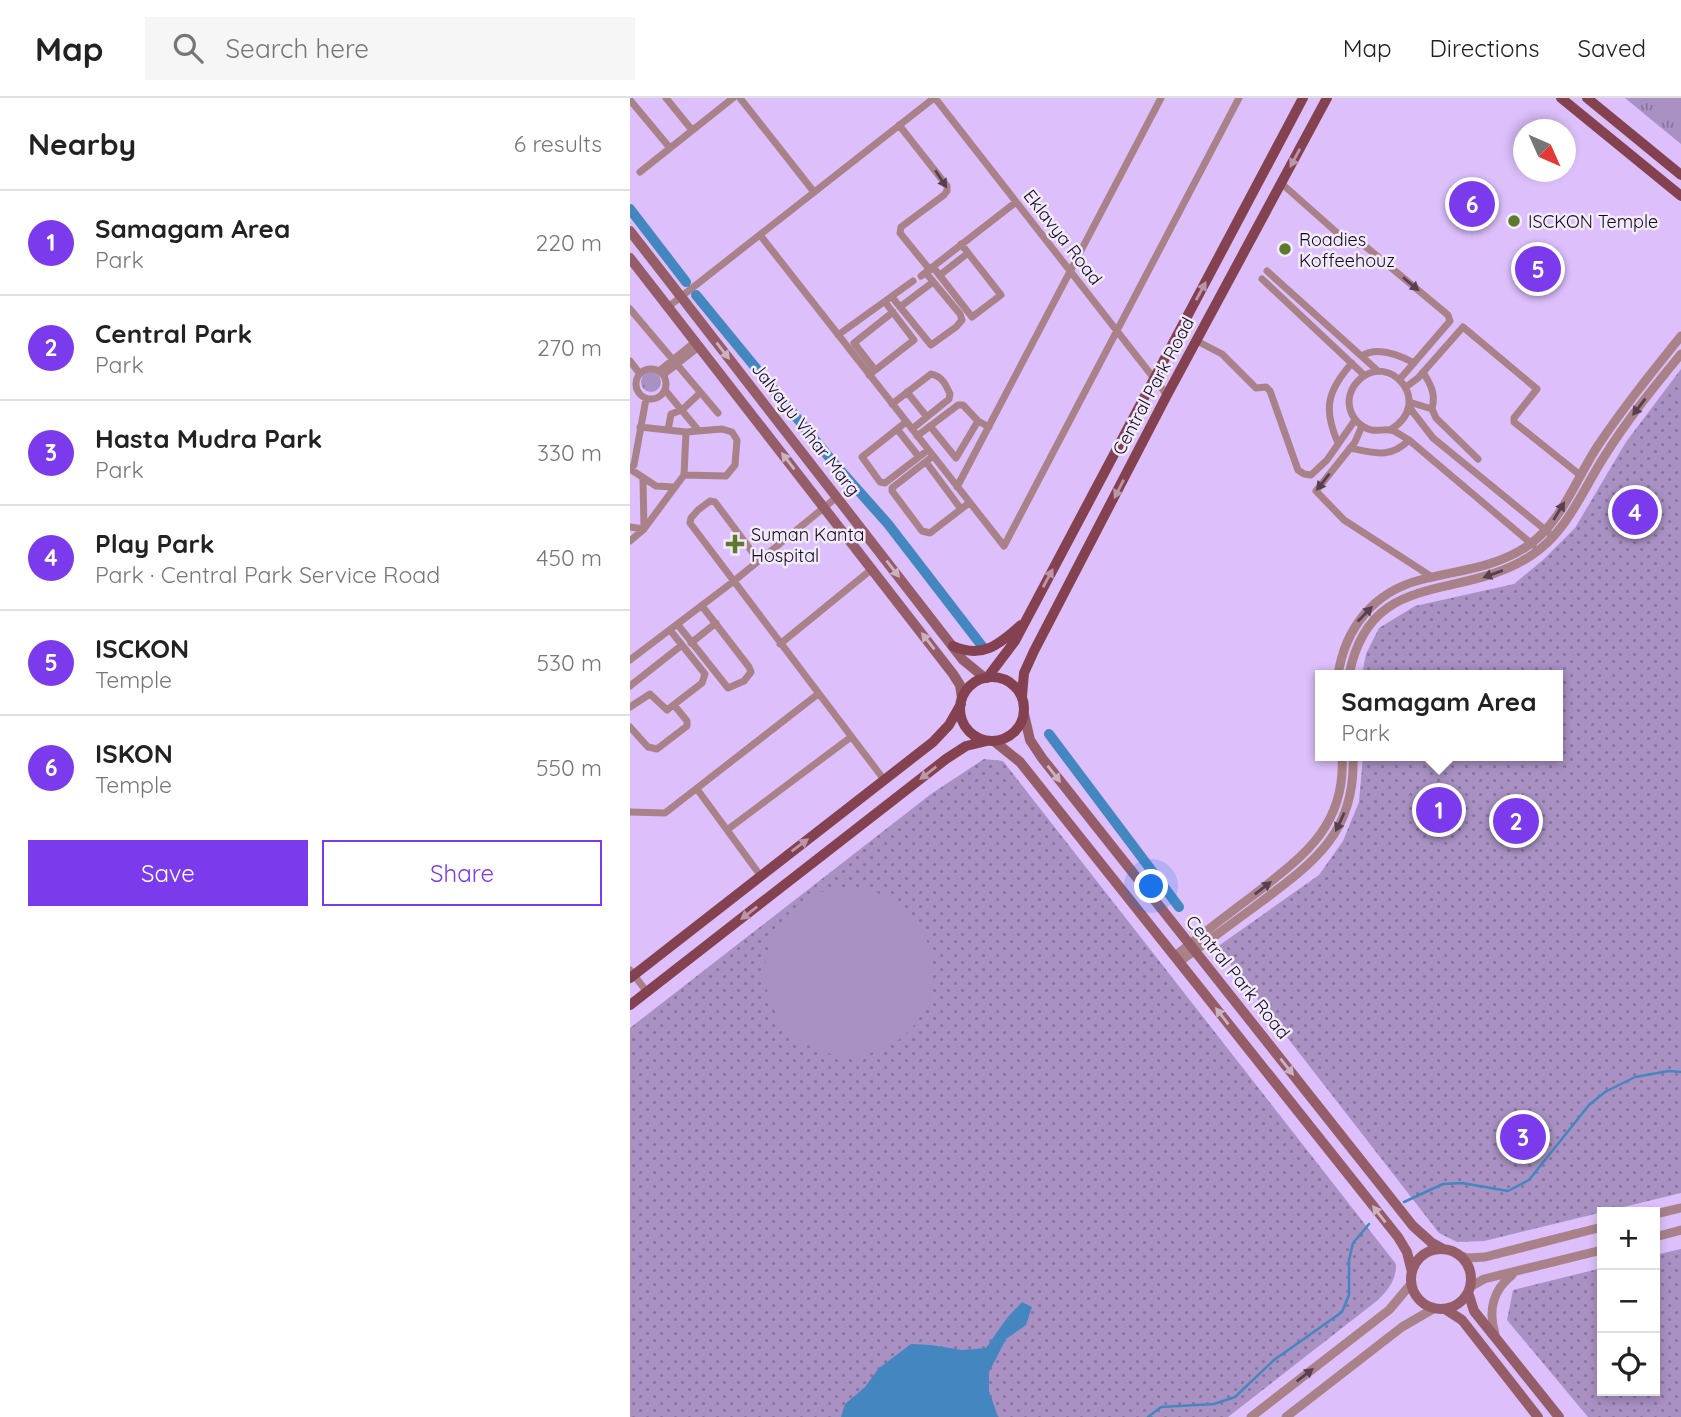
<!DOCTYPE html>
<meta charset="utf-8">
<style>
body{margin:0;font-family:Quicksand,sans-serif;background:#f6f6f6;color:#222}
.controls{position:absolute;right:21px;bottom:21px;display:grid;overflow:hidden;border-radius:0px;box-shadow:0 4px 10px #0003}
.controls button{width:63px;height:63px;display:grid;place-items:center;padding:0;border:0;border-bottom:2px solid #e0e0e0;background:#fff;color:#222;font:35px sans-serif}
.compass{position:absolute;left:883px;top:21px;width:63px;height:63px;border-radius:50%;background:#fff;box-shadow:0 4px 10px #0003;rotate:135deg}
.you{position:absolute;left:522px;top:789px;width:24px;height:24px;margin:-18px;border:5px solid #fff;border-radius:50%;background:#1a73e8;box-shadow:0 0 0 10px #1a73e833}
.badge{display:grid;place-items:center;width:46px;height:46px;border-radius:50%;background:#7c3aed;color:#fff;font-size:23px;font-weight:700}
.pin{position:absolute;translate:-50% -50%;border:4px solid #fff;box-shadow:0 2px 7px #0006}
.popup{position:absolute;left:685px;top:572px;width:248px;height:91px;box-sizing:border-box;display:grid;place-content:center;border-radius:0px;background:#fff;filter:drop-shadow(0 2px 5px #0005);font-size:23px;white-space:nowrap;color:#767676}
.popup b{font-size:26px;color:#222}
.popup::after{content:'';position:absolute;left:50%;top:100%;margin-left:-14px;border:14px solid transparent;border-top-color:#fff}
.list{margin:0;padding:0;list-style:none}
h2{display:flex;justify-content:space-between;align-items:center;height:91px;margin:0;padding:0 28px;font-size:30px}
h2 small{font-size:23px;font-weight:400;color:#767676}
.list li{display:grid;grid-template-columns:46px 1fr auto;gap:21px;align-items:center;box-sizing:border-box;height:105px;padding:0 28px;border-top:2px solid #e0e0e0}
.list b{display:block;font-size:26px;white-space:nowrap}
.list p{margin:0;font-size:23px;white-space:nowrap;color:#767676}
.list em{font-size:23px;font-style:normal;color:#767676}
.actions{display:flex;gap:14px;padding:21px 28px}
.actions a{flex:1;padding:16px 0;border:2px solid #7c3aed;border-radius:0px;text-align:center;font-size:24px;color:#7c3aed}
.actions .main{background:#7c3aed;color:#fff}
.icon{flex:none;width:38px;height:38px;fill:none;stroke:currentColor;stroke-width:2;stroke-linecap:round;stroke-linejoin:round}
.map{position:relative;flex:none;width:1051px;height:1319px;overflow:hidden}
header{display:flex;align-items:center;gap:42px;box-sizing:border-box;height:98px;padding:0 35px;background:#fff;border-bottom:2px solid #e0e0e0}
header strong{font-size:33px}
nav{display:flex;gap:38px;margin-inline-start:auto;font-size:24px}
.search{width:490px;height:63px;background:#f6f6f6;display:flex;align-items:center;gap:18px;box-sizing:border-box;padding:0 24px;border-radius:0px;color:#767676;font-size:26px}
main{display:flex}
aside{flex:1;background:#fff}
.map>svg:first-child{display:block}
</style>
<header>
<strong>Map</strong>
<div class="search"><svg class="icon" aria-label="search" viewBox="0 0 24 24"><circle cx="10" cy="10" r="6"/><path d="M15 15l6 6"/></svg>Search here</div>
<nav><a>Map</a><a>Directions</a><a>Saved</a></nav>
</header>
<main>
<aside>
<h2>Nearby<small>6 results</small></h2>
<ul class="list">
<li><span class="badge">1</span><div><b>Samagam Area</b><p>Park</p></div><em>220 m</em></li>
<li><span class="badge">2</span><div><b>Central Park</b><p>Park</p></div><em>270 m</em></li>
<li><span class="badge">3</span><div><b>Hasta Mudra Park</b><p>Park</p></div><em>330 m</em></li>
<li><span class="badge">4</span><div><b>Play Park</b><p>Park · Central Park Service Road</p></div><em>450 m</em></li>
<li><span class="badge">5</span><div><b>ISCKON</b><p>Temple</p></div><em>530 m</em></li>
<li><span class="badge">6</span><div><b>ISKON</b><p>Temple</p></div><em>550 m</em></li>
</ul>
<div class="actions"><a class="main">Save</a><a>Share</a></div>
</aside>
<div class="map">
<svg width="1051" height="1319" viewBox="0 0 1051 1319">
<defs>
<pattern id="grass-tufts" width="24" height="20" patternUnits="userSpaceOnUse" patternTransform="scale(1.75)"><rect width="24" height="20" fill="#a991c3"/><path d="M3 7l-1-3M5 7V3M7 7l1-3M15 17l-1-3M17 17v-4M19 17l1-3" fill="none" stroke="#89749e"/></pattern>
<pattern id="park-dots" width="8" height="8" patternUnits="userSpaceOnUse" patternTransform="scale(1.75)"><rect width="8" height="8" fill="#a991c3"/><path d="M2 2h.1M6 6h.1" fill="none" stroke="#89749e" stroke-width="1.8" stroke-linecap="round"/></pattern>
</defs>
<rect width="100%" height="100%" fill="#dcbffb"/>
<!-- grass -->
<path fill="url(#grass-tufts)" d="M 995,0 L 1051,0 L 1051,46 Z
M11 284a10 10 0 1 1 20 0a10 10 0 1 1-20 0Z"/>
<!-- park -->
<path fill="url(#park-dots)" d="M 1051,271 L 1051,1095 L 854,1143 L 827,1144 L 809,1135 L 587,849 L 689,777 L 713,743 L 729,704 L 733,658 L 928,658 L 928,577 L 732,577 L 736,556 L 749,530 L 785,508 L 884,486 L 913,462 L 945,430 L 996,344 Z
M 354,661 L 373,663 L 766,1166 C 766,1182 759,1191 748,1202 L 598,1319 L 0,1319 L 0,930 L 301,696 Z
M 1051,1151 L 1051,1319 L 958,1319 L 877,1222 L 883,1192 L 972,1170 L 972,1293 L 1025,1293 L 1025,1157 Z"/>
<!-- pitch -->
<path fill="#a991c3" d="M135 874a84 84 0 1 1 168 0a84 84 0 1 1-168 0Z"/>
<!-- water -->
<path fill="#4487c0" d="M 392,1204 L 402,1209 L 396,1227 L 376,1241 L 359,1274 L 359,1293 L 368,1319 L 211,1319 L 215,1306 L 235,1289 L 249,1270 L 281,1246 L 301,1247 L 332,1252 L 356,1250 L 377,1220 Z"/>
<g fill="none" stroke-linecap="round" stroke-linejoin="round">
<!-- stream -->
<path stroke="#4487c0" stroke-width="2.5" d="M 56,184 L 66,197
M 774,1104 L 813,1086 L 832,1085 L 878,1093 L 899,1082 L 959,1007 L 975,994 L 1005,979 L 1039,973 L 1051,974
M 518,1319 L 531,1309 L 584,1306 L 605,1299 L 644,1262 L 712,1214 L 719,1197 L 719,1162 L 723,1145 L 739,1126"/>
<!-- canal -->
<path stroke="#4487c0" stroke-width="10" d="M 0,111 L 56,184
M 66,197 L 203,364 L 258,426 L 352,548
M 419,636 L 549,809"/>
<!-- minor -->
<path stroke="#a98289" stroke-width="7" d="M 36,0 L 62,32
M 110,0 L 184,94
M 305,0 L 537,297
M 0,2 L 40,50
M 269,27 L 317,88 L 317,93 L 314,97 L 271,129 L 270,135 L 300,172
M 10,74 L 103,0
M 651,85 L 713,140 L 719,144 L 735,148 L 818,217 L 820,223 L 770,281
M 130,137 L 374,448 L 609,0
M 303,169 L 342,219 L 371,197 L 331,146
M 637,173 L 748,273
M 310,177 L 338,155
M 291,178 L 386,104
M 632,181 L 734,277
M 262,199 L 301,247 L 326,229 L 332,222 L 330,216 L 296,175
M 38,209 L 304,0
M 270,209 L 303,184
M 0,211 L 88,315
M 208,237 L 283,183
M 567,243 L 592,256 L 626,290 L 636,289 L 640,293 L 668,372 L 674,376 L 681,377 L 697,362 L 725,322
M 732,258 C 747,248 769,257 784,265
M 0,263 L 10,276
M6 286a15 15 0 1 1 30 0a15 15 0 1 1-30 0Z
M 245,272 L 224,245 L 263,214
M 29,273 L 66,243
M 793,274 C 801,287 806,296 802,311
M 33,277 L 70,248
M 239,277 L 284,242 L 255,204
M 776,289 L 788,280 L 833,229 L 907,291 L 884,320 L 884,324 L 950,377
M 35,292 L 68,332
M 277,294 L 297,319
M 779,304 L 802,311 L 806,320 L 848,361
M 262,306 L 301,276 C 312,278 316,287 320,296 L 319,301 L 282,331
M 779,309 L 803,340 L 924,439
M 276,324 L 232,359 L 250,384 L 255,385 L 298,352
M 300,328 L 326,360 L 348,323
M 732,328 L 725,344 L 686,393 L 714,422 L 802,479
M 267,331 L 289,359
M 38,332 L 41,316 L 52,312 L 70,295
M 760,332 C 806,305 758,251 728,283 C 723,288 720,294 719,302 C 719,313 724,323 734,329 C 743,335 750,331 760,332 C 765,332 773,339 779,342 L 903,447
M 287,338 L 328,307 L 333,307 L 348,323 L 359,329
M 708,345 C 693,311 697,293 722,265
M 720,350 C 745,355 760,361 779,342
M 303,358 L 262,390 L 262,393 L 292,433 L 300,435 L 339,405
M 296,364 L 331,411
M 0,370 L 4,367 L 16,301
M 0,371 L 26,388 L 44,389
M 54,377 L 56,334
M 327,389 L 531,0
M 0,429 L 14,431 L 13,381
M 0,443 L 14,431 L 54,377 L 96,378 L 105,367 L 107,342 L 102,334 L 92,331 L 56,334 L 10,329
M 129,463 L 85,404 L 80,403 L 68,412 L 61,420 L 60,425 L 255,683
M 48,527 L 98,590 L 114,583 L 121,574 L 119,569 L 72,508
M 61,545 L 86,525
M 150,546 L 242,471
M 0,562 L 104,483 L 207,399
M 0,588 L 52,547
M 0,609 L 20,596 L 37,612 L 72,585 L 75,576 L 40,532
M 0,629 L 18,649 L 27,651 L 57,628 L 57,623 L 44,607
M 67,691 L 130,777
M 0,714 L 35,715 L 188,596
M 97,732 L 221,639
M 0,872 L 17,894"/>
<!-- tertiary -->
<path stroke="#a98289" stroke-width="9" d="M 708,577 C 715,531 743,494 790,482 C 827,472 862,471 896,449 C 931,426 945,383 967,349 C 993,310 1022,274 1051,238
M 719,577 C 740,468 831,505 902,457 C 937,434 952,393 974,359 C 997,322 1024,289 1051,256
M 545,858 C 571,837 598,816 625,796 C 675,757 716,727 712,658
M 549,864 C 577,844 604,824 631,804 C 686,763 726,733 723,658
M 1025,1116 L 1051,1110
M 1025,1139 L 1051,1132
M 829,1157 L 837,1160 L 855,1159 L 972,1129
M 840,1189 L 854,1181 L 972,1152
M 865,1236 C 858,1213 863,1192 882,1177
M 621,1319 L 759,1212 L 781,1186
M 656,1319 L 772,1229 L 803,1211"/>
<!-- secondary -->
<path stroke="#945d68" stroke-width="10" d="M 0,133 L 333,562 L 355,580
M 0,160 L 323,576 L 330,587 L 332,600
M 394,616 L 400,642 L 412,660 L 783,1128 L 802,1145 L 813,1151
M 364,643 L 390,664 L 768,1139 L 777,1154 L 782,1174
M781 1181a30 30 0 1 1 60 0a30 30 0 1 1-60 0Z
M 838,1194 L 844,1213 L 929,1319
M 815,1211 L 832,1222 L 908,1319"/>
<!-- primary -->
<path stroke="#844251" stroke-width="10" d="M 931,0 L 1051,98
M 957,0 L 1051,77
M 323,548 C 352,561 369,547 391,527
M330 611a32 32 0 1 1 64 0a32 32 0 1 1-64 0Z
M 357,580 L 385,543 L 673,0
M 392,598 L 394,575 L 404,553 L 537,297 L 697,0
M 0,880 L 303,644 L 319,627 L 331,606
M 0,907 L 316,661 L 336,648 L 357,643"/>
</g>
<!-- one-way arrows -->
<defs><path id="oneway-solid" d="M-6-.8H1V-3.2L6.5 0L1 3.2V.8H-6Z" transform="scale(1.75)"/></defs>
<g fill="#bb96a6">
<use href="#oneway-solid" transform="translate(665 60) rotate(118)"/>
<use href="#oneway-solid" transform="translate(571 193) rotate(-62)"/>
<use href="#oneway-solid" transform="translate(489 391) rotate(117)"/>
<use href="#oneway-solid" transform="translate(418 480) rotate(-62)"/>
<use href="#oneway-solid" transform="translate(298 675) rotate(142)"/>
<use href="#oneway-solid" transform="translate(170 747) rotate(-37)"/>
<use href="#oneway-solid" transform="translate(119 815) rotate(142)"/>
</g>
<g fill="#583f50">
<use href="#oneway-solid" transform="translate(311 81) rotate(57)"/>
<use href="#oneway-solid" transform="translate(781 186) rotate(40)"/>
<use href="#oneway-solid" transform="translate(1009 309) rotate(127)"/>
<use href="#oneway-solid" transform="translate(693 384) rotate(128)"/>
<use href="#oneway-solid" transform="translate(929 413) rotate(-58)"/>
<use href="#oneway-solid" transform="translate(863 476) rotate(160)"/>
<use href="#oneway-solid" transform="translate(735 516) rotate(-46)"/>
<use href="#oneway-solid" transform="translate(710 724) rotate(115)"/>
<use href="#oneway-solid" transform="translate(633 790) rotate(-38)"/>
<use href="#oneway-solid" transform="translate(675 1277) rotate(-38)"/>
</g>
<g fill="#ccb2c0">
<use href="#oneway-solid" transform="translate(93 253) rotate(52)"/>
<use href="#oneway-solid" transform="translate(158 363) rotate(-128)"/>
<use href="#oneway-solid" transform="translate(263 471) rotate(52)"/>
<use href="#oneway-solid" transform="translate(298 543) rotate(-128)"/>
<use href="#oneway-solid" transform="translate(424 676) rotate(52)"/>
<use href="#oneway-solid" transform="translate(592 918) rotate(-128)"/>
<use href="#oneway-solid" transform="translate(657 969) rotate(52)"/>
<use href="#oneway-solid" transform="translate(749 1116) rotate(-128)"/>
</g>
<!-- markers -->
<g fill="#5e792d" stroke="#f2ebfa" stroke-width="2.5">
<circle cx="884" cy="123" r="7"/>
<circle cx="655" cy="151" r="7"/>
<path d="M101.5 435.5h7v7h7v7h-7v7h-7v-7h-7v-7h7z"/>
</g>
<g text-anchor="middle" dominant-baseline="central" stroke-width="5" stroke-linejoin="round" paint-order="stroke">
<!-- poi labels -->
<g font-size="18" fill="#160822" stroke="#f2ebfa" text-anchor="start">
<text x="898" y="123">ISCKON Temple</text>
<text x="669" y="141">Roadies<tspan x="669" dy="21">Koffeehouz</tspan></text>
<text x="121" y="436">Suman Kanta<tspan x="121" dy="21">Hospital</tspan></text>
</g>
<!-- street labels -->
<g font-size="18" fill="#160822" stroke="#f2ebfa">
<text transform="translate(433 139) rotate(52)">Eklavya Road</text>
<text transform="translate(523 288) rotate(-62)">Central Park Road</text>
<text transform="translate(176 331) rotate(52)">Jalvayu Vihar Marg</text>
<text transform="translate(608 879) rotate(51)">Central Park Road</text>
</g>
</g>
</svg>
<div class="controls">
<button>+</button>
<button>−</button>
<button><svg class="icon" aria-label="locate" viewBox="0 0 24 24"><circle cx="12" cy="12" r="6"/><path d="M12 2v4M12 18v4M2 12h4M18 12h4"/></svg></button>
</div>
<svg class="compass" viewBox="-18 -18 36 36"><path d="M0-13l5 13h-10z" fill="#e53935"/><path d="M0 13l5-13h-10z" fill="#767676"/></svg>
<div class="you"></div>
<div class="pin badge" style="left:809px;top:712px">1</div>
<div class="popup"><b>Samagam Area</b>Park</div>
<div class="pin badge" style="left:886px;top:723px">2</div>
<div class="pin badge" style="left:893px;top:1039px">3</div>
<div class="pin badge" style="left:1005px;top:414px">4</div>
<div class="pin badge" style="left:908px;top:171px">5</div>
<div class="pin badge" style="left:842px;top:106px">6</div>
</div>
</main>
